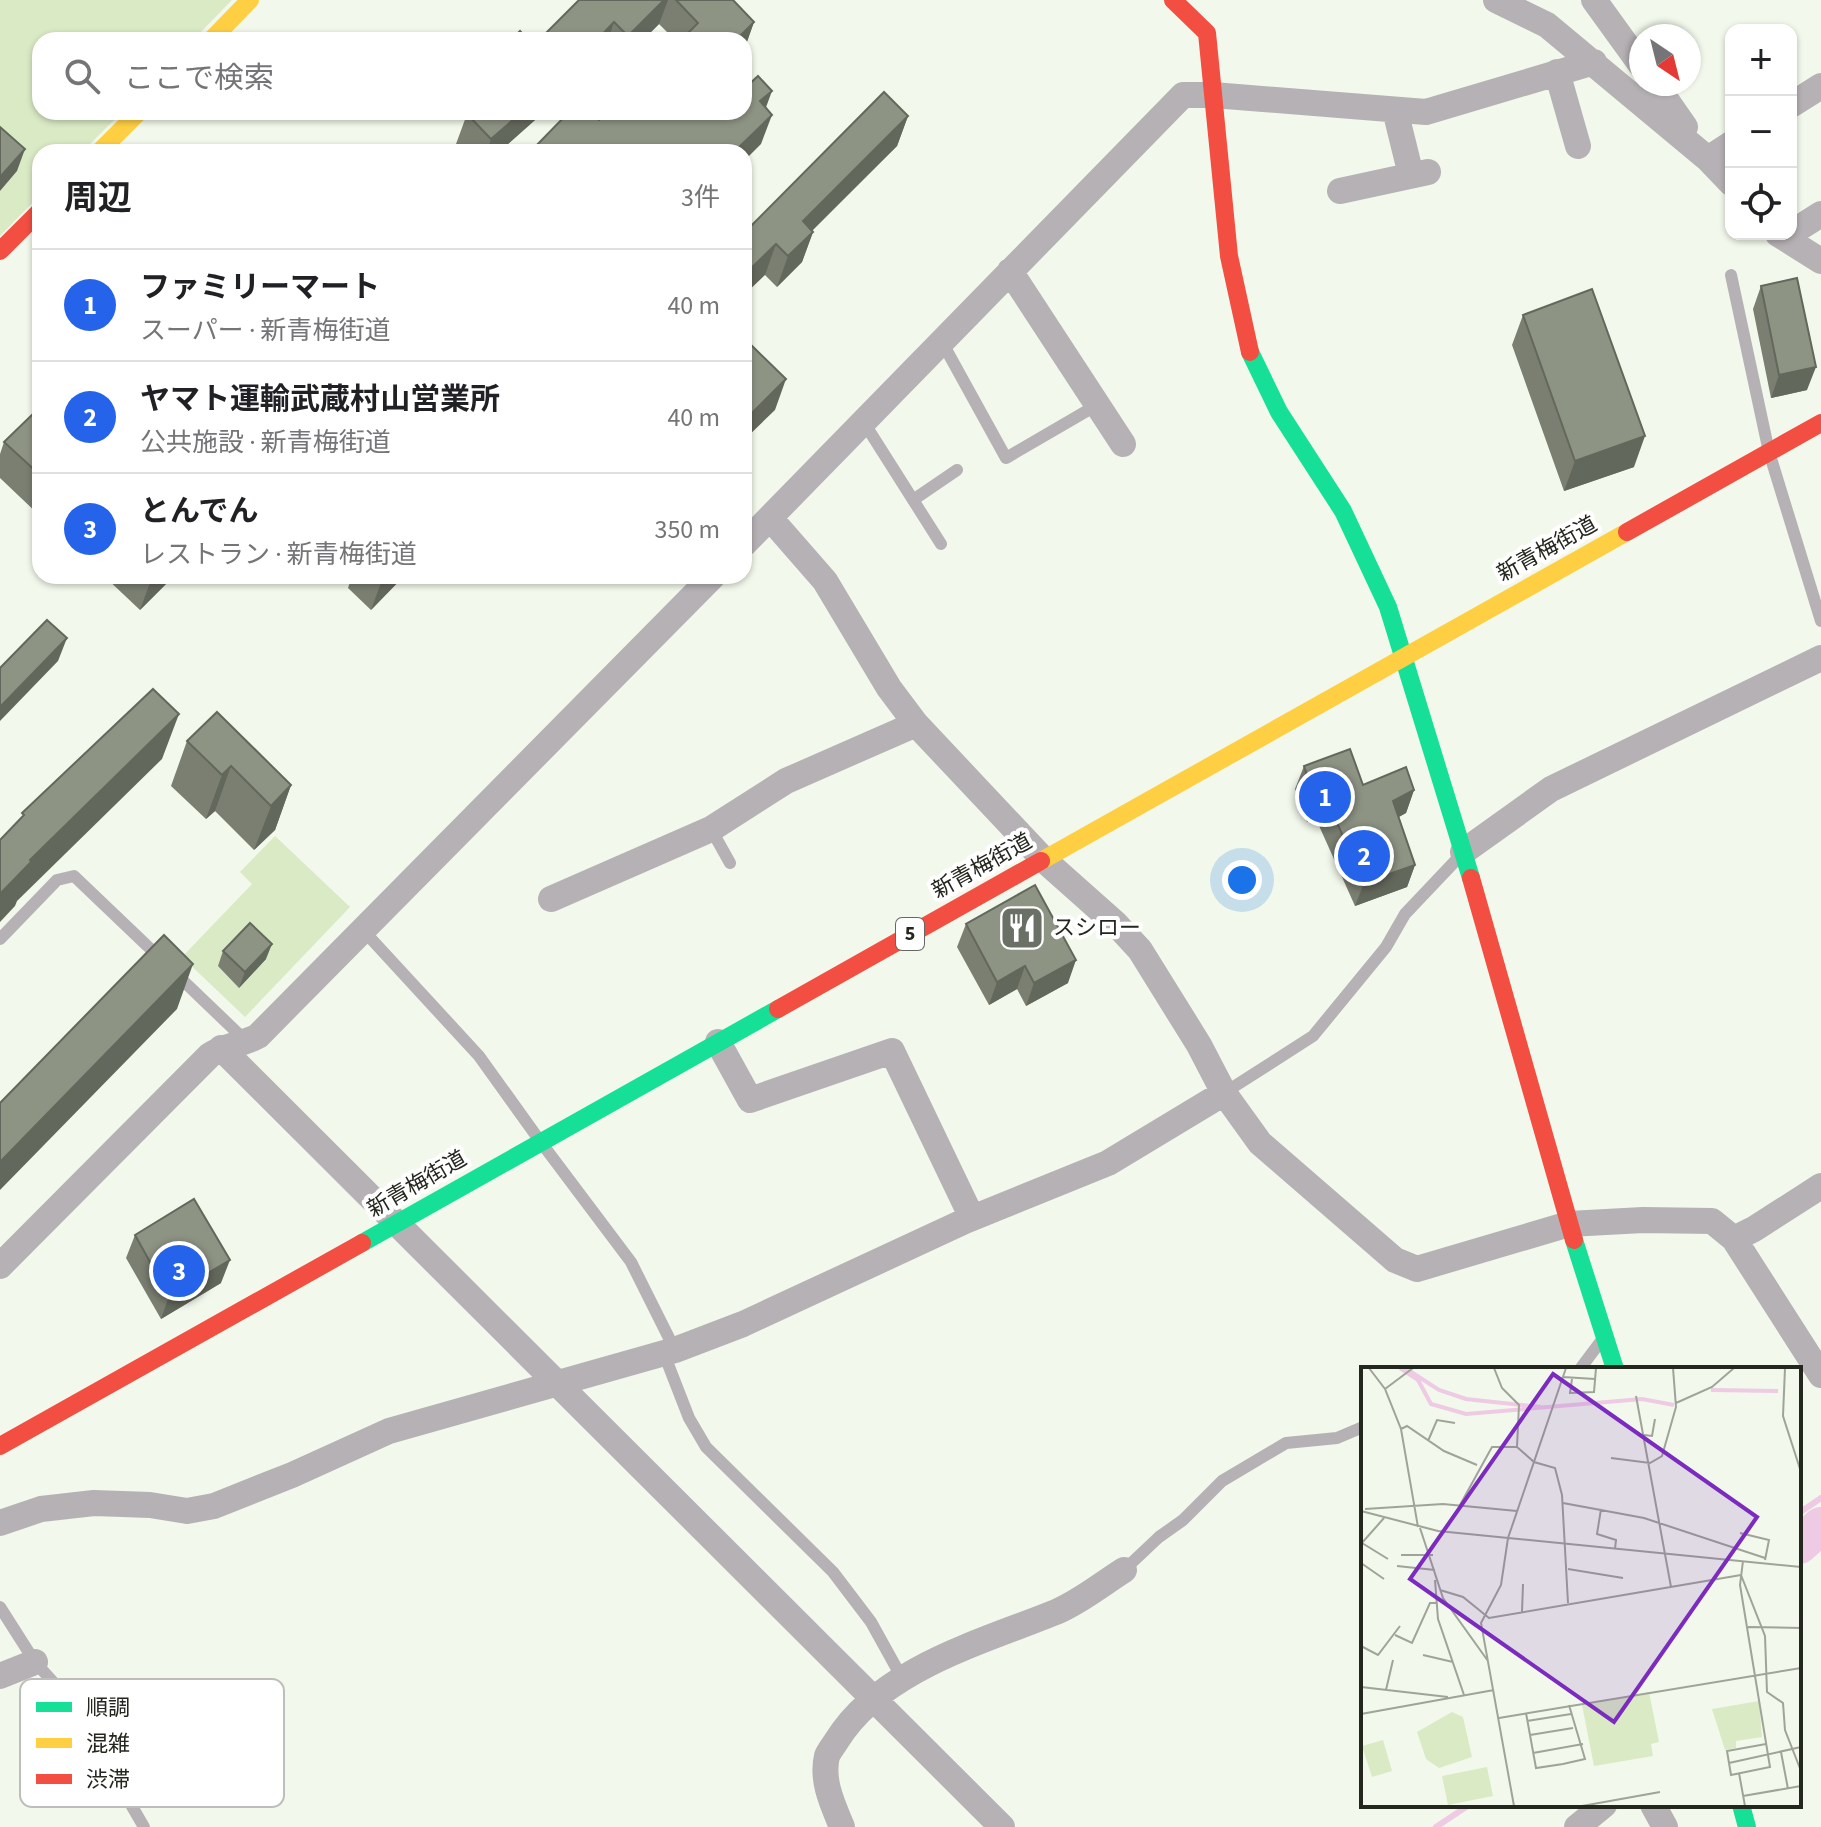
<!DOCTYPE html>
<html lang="ja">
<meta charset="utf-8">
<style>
body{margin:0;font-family:"Source Sans 3","Noto Sans JP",sans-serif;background:#f2f2f2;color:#202124}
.controls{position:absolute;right:24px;top:24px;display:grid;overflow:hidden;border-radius:16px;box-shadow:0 2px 6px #0004}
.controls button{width:72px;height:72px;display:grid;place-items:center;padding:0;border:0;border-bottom:2px solid #e0e0e0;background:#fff;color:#202124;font:40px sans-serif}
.compass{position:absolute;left:1629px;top:24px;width:72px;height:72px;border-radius:50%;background:#fff;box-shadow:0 2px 6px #0004;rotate:145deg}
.you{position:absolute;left:1242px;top:880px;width:28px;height:28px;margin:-20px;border:6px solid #fff;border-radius:50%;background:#1a73e8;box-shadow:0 0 0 12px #1a73e833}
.badge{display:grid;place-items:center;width:52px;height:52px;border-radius:50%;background:#2563eb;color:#fff;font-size:26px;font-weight:700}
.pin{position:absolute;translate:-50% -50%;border:4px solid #fff;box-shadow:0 2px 8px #0006}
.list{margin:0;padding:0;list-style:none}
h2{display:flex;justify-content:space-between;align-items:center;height:104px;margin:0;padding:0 32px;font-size:34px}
h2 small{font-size:26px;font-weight:400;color:#757577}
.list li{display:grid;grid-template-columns:52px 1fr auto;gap:24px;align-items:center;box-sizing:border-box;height:112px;padding:0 32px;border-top:2px solid #e0e0e0}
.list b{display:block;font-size:30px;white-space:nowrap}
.list p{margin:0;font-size:26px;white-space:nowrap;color:#757577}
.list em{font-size:26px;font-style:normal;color:#757577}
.icon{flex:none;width:44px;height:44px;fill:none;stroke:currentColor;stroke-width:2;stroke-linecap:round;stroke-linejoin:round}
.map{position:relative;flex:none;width:1821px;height:1827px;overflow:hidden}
.search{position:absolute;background:#fff;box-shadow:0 2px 6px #0004;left:32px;top:32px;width:720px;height:88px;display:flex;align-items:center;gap:20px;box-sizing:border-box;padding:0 28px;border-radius:24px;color:#757577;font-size:30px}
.panel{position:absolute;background:#fff;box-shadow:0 2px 6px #0004;left:32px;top:144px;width:720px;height:440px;border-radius:24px}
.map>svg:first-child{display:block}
</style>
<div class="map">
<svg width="1821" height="1827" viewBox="0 0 1821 1827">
<rect width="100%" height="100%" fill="#f2f8eb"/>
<!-- green -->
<path fill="#daeac5" d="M 0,0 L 232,0 L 193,40 L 40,40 L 40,112 L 122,112 L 82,152 L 40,152 L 40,195 L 0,236 Z
M 275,836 L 350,907 L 245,1017 L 182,957 L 252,884 L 240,872 Z"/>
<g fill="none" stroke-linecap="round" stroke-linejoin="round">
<!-- stream -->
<path stroke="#eecae5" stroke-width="6" d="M 1799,1513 L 1821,1498
M 1436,1827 L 1469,1805"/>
<!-- river -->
<path stroke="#eecae5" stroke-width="38" d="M 1799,1545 L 1821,1526"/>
<!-- lane -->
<path stroke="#b6b1b4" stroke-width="12" d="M 1731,275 L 1769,452 L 1821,621
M 942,342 L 1006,458 L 1097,405
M 863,421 L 941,544
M 913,500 L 957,470
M 711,829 L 730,863
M 363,930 L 479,1056 L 540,1141 L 631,1262 L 675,1350 L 666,1359 L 689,1418 L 706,1447 L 833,1572 L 871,1622 L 902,1678
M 0,939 L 57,880 L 74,876 L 161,959
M 174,972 L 247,1042
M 1224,1093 L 1313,1036 L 1386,947 L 1405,914 L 1459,857
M 1580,1369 L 1601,1341
M 1124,1570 L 1159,1537 L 1183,1520 L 1222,1481 L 1286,1443 L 1337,1438 L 1363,1427
M 0,1607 L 35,1662 L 72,1703 L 144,1827"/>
<!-- street -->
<path stroke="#b6b1b4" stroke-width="26" d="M 1496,0 L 1547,25 L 1708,159 L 1731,183
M 1594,0 L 1641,65
M 1557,72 L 1578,146
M 1655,84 L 1685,127
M 1791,105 L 1821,86
M 1395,110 L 1411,175
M 1708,159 L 1731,144
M 1340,191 L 1428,172
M 1791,233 L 1821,214
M 1778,234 L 1821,261
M 1010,271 L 1123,444
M 770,518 L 825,581 L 889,688 L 916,724 L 1044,860 L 1116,924 L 1140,950 L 1199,1045 L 1224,1093 L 1260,1143 L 1395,1260 L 1417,1269 L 1569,1224 L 1643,1220 L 1712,1221 L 1734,1239 L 1821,1375
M 744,544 L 1183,95 L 1213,95 L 1426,112 L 1594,62
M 1463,852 L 1551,789 L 1821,658
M 551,899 L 711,829 L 786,781 L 916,724
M 718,1042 L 750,1100 L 892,1051 L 972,1218
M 221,1048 L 1002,1827
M 1734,1239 L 1754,1229 L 1821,1186
M 0,1266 L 210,1055 C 225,1045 242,1045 258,1036 L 713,576
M 0,1523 L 41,1509 L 94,1503 L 150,1505 L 187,1511 L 214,1506 L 292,1475 L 389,1431 L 675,1350 L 743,1324 L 965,1221 L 1108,1163 L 1224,1093
M 0,1676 L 35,1662
M 1653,1805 L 1665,1827
M 842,1827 C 833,1805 821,1781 827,1756 C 829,1751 834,1745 837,1740 C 881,1669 982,1642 1056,1612 C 1080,1602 1102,1584 1124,1570
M 1577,1827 L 1604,1805"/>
<!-- fast -->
<path stroke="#16e098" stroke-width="18" d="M 1250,352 L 1279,412 L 1343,511 L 1388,607 L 1471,878
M 1574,1240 L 1615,1369
M 362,1243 L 778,1009
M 1741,1805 L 1747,1827"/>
<!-- slow -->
<path stroke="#ffcf43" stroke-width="18" d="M 211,40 L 250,0
M 99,152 L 139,112
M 1041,861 L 1627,532"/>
<!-- jam -->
<path stroke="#f24e42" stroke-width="18" d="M 1173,0 L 1207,33 L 1229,256 L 1250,352
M 0,251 L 40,211
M 1627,532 L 1821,423
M 1471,878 L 1574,1240
M 778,1009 L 1041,861
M 0,1446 L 362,1243"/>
</g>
<!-- wall -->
<path fill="#7a7f72" d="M 579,0 L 733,0 L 754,22 L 744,50 L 744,40 L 675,40 L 659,24 L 643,40 L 539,40 Z
M 544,112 L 499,152 L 464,152 L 456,144 L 467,114 Z
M 908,116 L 897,146 L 812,230 L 813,232 L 802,262 L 777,287 L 765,275 L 744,233 Z
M 1761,286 L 1807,390 L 1771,398 L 1753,309 Z
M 1523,315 L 1634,467 L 1564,491 L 1512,345 Z
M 40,407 L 40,516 L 0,478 L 0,454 L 4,442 Z
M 104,576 L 174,576 L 140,610 Z
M 352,576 L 404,576 L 371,610 L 348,588 Z
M 187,741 L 291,785 L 275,830 L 254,850 L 215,811 L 206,819 L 171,786 Z
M 1304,766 L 1363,785 L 1414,790 L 1406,813 L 1399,817 L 1415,865 L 1407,887 L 1355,906 L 1316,819 L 1307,822 L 1295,789 Z
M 966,924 L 1068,983 L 1026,1006 L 1017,989 L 989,1005 L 957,947 Z
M 223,951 L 266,959 L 239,988 L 218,966 Z
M 135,1235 L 221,1283 L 161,1319 L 126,1258 Z"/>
<!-- shaded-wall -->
<path fill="#63685c" d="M 664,0 L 668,0 L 659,24 L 643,40 L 627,40 L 628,36 Z
M 614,22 L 608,40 L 597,40 Z
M 754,22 L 744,50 L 744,40 L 736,40 Z
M 772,91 L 761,121 L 760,101 Z
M 522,112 L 544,112 L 499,152 L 487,152 L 491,139 Z
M 772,115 L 761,144 L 744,161 L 744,152 L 734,152 Z
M 908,116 L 897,146 L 792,251 L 803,221 Z
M 25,149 L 17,171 L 0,191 L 0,177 Z
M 813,232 L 802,262 L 777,287 L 788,256 Z
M 776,244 L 765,275 L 744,295 L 744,275 Z
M 1816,367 L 1807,390 L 1771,398 L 1779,375 Z
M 786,379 L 775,410 L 744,440 L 744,421 Z
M 1645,436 L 1634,467 L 1564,491 L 1575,461 Z
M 155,576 L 174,576 L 140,610 L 151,580 Z
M 385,576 L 404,576 L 371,610 L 382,580 Z
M 67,638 L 58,661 L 0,721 L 0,707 Z
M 179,714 L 162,759 L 17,901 L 15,906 L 0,922 L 0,894 L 30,860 Z
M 231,766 L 215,811 L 206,819 L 222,775 Z
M 291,785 L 275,830 L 254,850 L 271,806 Z
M 1414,790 L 1406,813 L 1385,824 L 1393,801 Z
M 1325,796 L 1316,819 L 1307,822 L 1315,799 Z
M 1415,865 L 1407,887 L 1355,906 L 1364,883 Z
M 272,944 L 266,959 L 239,988 L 245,972 Z
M 1076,960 L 1068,983 L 1026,1006 L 1034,983 Z
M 193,964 L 177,1009 L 0,1190 L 0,1162 Z
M 1025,966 L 1017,989 L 989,1005 L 997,982 Z
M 230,1260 L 221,1283 L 161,1319 L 169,1296 Z"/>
<!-- building -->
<path fill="#8e9484" stroke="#63685c" stroke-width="2" d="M 579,0 L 664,0 L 628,36 L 614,22 L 597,40 L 539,40 Z
M 676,0 L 733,0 L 754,22 L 736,40 L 681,40 L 698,23 Z
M 520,31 L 528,40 L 511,40 Z
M 758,76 L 772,91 L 760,101 L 772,115 L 734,152 L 530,152 L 569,112 L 590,112 L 599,120 L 608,112 L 704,112 L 711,119 L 719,112 L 744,112 L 744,89 Z
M 884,92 L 908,116 L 803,221 L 813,232 L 788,256 L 776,244 L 744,275 L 744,233 Z
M 469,112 L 522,112 L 491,139 L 467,114 Z
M 0,127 L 25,149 L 0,177 Z
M 1797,278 L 1816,367 L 1779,375 L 1761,286 Z
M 1592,289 L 1645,436 L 1575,461 L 1523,315 Z
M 744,338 L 786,379 L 744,421 Z
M 40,407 L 40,475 L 4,442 Z
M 47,620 L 67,638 L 0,707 L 0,668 Z
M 153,689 L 179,714 L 30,860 L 31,862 L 0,894 L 0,840 L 24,815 L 22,813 Z
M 217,712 L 291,785 L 271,806 L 231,766 L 222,775 L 187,741 Z
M 1350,749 L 1363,785 L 1406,767 L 1414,790 L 1393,801 L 1415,865 L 1364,883 L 1325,796 L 1315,799 L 1304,766 Z
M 1035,885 L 1076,960 L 1034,983 L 1025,966 L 997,982 L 966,924 Z
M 250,923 L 272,944 L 245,972 L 223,951 Z
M 164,935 L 193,964 L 0,1162 L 0,1103 Z
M 194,1199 L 230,1260 L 169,1296 L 135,1235 Z"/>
<!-- icons -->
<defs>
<g id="restaurant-square" transform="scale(2.3)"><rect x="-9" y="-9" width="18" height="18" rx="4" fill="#6b7066" stroke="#fff"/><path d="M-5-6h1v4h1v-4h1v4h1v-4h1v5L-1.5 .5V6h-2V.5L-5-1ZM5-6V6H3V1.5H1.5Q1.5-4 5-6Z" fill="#fff"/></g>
</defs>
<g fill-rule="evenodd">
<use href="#restaurant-square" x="1022" y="928"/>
</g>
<g text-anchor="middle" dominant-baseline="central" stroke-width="8" stroke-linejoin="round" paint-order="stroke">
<!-- shield labels -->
<rect fill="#fff" stroke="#656862" stroke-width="2" x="896" y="918" width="28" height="32" rx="6"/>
<g font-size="20" font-weight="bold" fill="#23271e">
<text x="910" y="934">5</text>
</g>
<!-- street labels -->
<g font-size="22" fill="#23271e" stroke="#fff">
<text transform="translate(1547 549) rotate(-29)">新青梅街道</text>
<text transform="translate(982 866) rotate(-29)">新青梅街道</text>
<text transform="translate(417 1184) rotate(-30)">新青梅街道</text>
</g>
<!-- poi labels -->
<g font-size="22" fill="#23271e" stroke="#fff" text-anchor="start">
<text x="1053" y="928">スシロー</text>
</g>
</g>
<!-- overview -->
<g transform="translate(1361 1367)">
<rect width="440" height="440" fill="#f2f8eb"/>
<path d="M 288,325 L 298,375 L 290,377 L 292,389 L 233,399 L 221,338 ZM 398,334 L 401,370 L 375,374 L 375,381 L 364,383 L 351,342 ZM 91,345 L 102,350 L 111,390 L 78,401 L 65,392 L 56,365 ZM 22,373 L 31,404 L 11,410 L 1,379 ZM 126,400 L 132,429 L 87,438 L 81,409 Z" fill="#daeac5"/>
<path fill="none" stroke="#eecae5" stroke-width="4" d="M 39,1 L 57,13 L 70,37 L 105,47 L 281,32 L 313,38M 44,1 L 78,23 L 105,32 L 180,40M 350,23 L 417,24"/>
<path fill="none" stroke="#9fa499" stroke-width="2" d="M 8,1 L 24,22 L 40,62 L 57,160M 133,1 L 141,21 L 158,38 L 156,80M 424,1 L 422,49 L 440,105M 202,10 L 234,12M 211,12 L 209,26 L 233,25 L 235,1M 24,22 L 52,1M 275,29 L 310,220M 315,36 L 351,20 L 373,1M 40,62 L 46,59 L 83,84 L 116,98M 283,68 L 291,69 L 294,52M 67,74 L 76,53 L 94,56M 250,91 L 289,96 L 301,89 L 315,40 L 312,1M 202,136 L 283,151 L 404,191M 99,138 L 131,80 L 156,80 L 173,95 L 194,101 L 201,128 L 207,236M 4,142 L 82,137 L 156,144M 240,142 L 236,167 L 255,173 L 254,182M 0,144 L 77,164 L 440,200M 59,161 L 82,231 L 127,294M 379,166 L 408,173 L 404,193M 1,176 L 27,192M 0,177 L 23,151M 40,188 L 72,188M 382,194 L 379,218 L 409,400 L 370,408 L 366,384 L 405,377M 0,196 L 23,212M 36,199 L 74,203M 207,202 L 262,211M 380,208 L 404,269 L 406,325 L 422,336 L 424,363 L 440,404M 74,213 L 77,252 L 103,328M 79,223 L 102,230 L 128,251 L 380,208M 161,245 L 162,217M 387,260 L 440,261M 34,268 L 51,276 L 69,236 L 75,236M 0,279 L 17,288 L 39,259M 62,288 L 92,295M 0,320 L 87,330M 25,323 L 32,293M 165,346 L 175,401 L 202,397 L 224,392 L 208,338M 0,347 L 133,323M 138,351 L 440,301M 166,354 L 210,347M 169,368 L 212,361M 420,385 L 427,422M 172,386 L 222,377M 368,396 L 440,380M 378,406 L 384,439M 382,429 L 440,419M 153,439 L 120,256 L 140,218 L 147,171 L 205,1M 221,439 L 299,425"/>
<path fill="#7b2cbf" fill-opacity="0.15" stroke="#7b2cbf" stroke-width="4" d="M 192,7 L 396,150 L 253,355 L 49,212 Z"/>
<rect width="440" height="440" fill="none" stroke="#23271e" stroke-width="4"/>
</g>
<!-- legend -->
<rect x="20" y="1679" width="264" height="128" rx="12" fill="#fff" stroke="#bdbebc" stroke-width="2"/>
<rect x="36" y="1702" width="36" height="10" fill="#16e098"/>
<rect x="36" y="1738" width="36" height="10" fill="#ffcf43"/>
<rect x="36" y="1774" width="36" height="10" fill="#f24e42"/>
<g font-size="22" fill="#23271e">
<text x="86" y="1715">順調</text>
<text x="86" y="1751">混雑</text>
<text x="86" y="1787">渋滞</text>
</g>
</svg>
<div class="controls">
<button>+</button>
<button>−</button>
<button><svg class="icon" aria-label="locate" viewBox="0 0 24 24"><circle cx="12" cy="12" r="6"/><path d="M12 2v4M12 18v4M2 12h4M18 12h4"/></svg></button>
</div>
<svg class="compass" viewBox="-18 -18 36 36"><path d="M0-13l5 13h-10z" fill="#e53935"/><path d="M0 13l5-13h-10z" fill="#757577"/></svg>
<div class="you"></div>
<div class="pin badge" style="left:1325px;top:797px">1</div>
<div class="pin badge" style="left:1364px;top:856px">2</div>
<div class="pin badge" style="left:179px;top:1271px">3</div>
<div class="search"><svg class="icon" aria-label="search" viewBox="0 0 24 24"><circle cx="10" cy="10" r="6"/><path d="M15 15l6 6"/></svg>ここで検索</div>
<section class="panel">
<h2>周辺<small>3件</small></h2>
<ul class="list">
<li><span class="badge">1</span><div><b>ファミリーマート</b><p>スーパー · 新青梅街道</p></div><em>40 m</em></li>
<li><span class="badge">2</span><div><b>ヤマト運輸武蔵村山営業所</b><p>公共施設 · 新青梅街道</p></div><em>40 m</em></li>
<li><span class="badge">3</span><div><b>とんでん</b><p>レストラン · 新青梅街道</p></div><em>350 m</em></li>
</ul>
</section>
</div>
